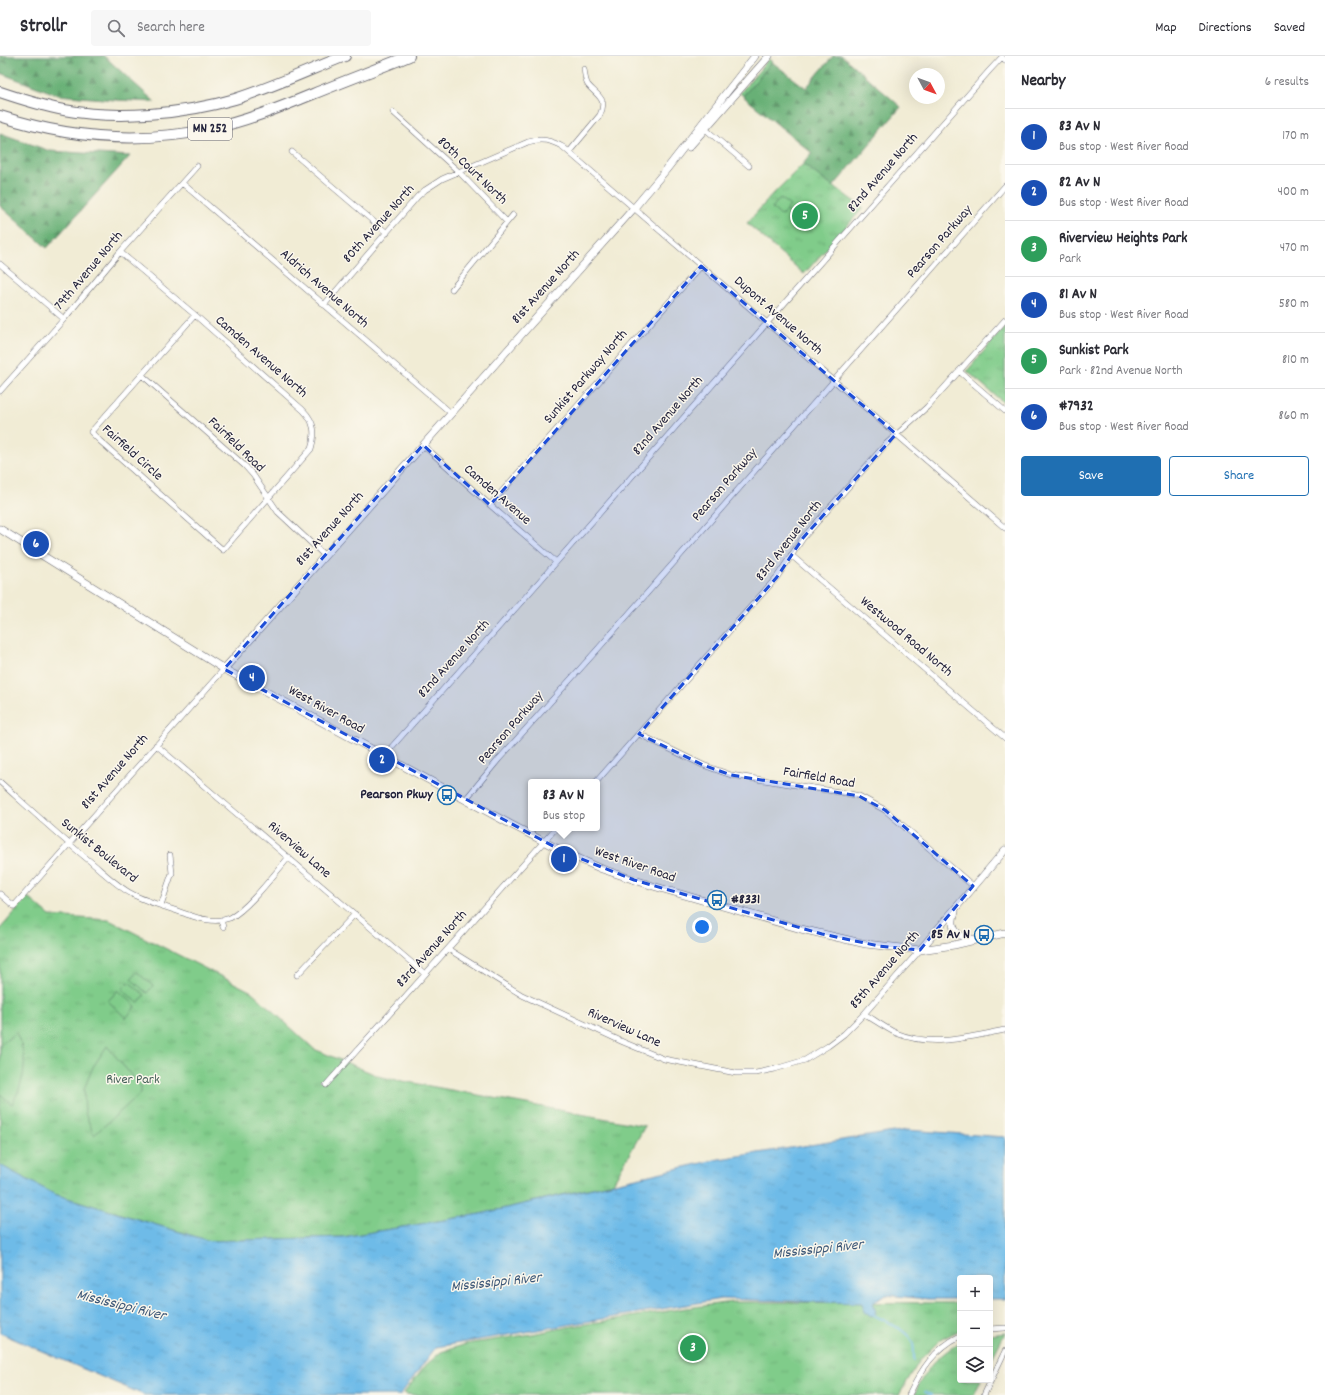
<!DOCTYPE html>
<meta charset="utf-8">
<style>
body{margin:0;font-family:Dekko,sans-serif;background:#f7f7f7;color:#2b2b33}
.controls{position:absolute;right:12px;bottom:12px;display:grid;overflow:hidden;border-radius:4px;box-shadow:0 4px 16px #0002}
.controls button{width:36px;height:36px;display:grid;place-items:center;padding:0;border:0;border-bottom:1px solid #e1e1e2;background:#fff;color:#2b2b33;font:20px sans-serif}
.compass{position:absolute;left:909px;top:12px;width:36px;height:36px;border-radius:50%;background:#fff;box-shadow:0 4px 16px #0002;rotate:131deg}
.you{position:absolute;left:702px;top:871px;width:14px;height:14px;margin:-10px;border:3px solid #fff;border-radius:50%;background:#1a73e8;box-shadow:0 0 0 6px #1a73e833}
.badge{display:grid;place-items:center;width:26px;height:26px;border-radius:50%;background:#1f6fb2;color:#fff;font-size:13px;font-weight:700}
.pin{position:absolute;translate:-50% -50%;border:2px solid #fff;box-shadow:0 1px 4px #0006}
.popup{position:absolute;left:528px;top:723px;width:72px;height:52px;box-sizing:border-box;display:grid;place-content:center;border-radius:4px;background:#fff;filter:drop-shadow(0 1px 3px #0005);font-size:13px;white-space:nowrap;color:#7c7c81}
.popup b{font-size:15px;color:#2b2b33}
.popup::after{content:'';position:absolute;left:50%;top:100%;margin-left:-8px;border:8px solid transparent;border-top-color:#fff}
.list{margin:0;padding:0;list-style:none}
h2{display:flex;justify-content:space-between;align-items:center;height:52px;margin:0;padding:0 16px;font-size:17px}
h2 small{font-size:13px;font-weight:400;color:#7c7c81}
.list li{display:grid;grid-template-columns:26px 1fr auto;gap:12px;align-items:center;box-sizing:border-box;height:56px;padding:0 16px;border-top:1px solid #e1e1e2}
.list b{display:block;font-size:15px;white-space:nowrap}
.list p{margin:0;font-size:13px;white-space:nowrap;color:#7c7c81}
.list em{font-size:13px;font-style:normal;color:#7c7c81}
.actions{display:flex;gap:8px;padding:12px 16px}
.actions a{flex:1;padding:9px 0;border:1px solid #1f6fb2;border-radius:4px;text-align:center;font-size:14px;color:#1f6fb2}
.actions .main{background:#1f6fb2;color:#fff}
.icon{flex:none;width:22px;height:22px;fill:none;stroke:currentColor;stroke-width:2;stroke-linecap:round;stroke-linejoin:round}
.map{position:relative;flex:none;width:1005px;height:1339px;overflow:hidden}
header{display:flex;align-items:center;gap:24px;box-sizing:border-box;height:56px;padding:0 20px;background:#fff;border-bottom:1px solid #e1e1e2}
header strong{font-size:19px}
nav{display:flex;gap:22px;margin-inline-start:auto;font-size:14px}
.search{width:280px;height:36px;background:#f7f7f7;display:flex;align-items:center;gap:10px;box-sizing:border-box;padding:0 14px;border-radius:4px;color:#7c7c81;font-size:15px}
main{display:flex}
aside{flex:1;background:#fff}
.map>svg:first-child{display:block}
</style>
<header>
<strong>Strollr</strong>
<div class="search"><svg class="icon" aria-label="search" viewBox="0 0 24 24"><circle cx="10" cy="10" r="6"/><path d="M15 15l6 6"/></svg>Search here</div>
<nav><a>Map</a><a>Directions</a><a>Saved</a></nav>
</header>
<main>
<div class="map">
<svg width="1005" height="1339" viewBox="0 0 1005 1339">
<defs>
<pattern id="grass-tufts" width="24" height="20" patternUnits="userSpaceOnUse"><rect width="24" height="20" fill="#80cc8a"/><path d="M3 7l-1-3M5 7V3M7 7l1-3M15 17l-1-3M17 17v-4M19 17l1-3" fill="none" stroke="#6eaf78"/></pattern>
<pattern id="forest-firs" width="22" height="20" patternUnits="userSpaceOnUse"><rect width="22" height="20" fill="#68b076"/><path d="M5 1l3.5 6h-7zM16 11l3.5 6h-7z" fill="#558f62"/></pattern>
<pattern id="water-ripples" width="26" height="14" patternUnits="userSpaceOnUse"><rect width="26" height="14" fill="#6ebbe8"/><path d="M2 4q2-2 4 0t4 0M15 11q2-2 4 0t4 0" fill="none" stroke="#5fa0c8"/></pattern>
</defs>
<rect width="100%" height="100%" fill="#fbf7ec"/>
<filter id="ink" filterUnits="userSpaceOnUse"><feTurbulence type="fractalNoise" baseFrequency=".025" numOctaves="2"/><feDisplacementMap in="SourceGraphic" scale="8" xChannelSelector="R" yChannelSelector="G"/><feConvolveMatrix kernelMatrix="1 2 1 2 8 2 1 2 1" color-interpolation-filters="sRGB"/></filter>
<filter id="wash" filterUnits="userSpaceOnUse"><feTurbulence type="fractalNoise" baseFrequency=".012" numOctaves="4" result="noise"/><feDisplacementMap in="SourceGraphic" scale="16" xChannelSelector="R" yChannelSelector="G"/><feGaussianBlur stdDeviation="0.9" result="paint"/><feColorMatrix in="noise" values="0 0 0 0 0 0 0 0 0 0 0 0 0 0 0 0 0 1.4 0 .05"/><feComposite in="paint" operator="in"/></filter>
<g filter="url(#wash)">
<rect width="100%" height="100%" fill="#f1ecd5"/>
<!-- grass -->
<path fill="url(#grass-tufts)" stroke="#517762" d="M 769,3 L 772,6 L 743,40 L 740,37 Z
M 803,108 L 863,152 L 804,218 L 747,167 L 774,137 Z
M 1005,270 L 1005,348 L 967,315 Z
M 28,841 L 50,860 L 109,864 L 252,936 L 314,993 L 381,1021 L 645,1070 L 613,1127 L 480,1158 L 343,1181 L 210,1185 L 54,1138 L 0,1109 L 0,873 Z
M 733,1246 L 960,1247 L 960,1274 L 940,1284 L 920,1304 L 899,1339 L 414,1339 L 407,1338 L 404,1337 L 426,1309 L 441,1296 L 466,1288 L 532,1278 L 568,1271 L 686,1252 Z
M 1005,1277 L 990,1306 L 990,1279 Z
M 960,1286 L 960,1324 L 981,1324 L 974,1339 L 920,1339 L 915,1337 C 927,1310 936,1302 960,1286 Z"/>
<!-- forest -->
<path fill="url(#forest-firs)" stroke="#456958" d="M 0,0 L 104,0 L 155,46 L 115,44 L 58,39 L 0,17 Z
M 833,0 L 842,0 L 901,51 L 833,131 L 803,108 L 812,97 L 743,40 L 772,6 L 806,32 Z
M 0,77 L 50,95 L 130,100 L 47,192 L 0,150 Z"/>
<!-- garden -->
<path fill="#80cc8a" stroke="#517762" d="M 780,142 L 790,150 L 781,160 L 772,152 Z
M 137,916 L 153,930 L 147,937 L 131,923 Z
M 129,926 L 145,939 L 138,947 L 122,933 Z
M 118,934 L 136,950 L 126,962 L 108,945 Z
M 16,977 C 18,982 21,987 22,992 C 28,1011 21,1032 12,1048 L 0,1038 L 0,989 Z
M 107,990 L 141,1031 L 141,1037 L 94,1079 L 85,1057 L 84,1033 L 93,1011 Z"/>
<!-- water -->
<path fill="url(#water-ripples)" stroke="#486e92" d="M 907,1074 L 1005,1081 L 1005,1243 L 990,1243 L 990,1222 L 960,1222 L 960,1243 L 928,1243 L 886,1239 L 873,1246 L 876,1257 L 871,1261 L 864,1256 L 862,1247 L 721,1243 L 436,1291 L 400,1339 L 144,1339 L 0,1277 L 0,1109 L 54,1138 L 210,1185 L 343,1181 L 480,1158 L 719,1103 Z"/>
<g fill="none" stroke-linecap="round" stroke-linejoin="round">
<!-- stream -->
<path stroke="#6ebbe8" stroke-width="2" d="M 872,1256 L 874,1259 C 885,1265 910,1275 913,1288 C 914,1293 914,1299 914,1304
M 925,1336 L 931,1339"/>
</g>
</g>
<g filter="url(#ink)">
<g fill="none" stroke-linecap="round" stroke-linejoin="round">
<!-- street casing -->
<g stroke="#6a6971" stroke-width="6">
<path id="street" d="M 393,56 L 459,116 L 507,166
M 703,71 L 749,110
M 292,96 L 387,177
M 569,96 L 600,59 C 608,42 597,40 588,29 C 585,25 585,18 584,13
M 182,127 L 451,357
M 120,196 L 195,259 L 303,354 C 315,366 316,378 311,393 L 223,494 L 100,385 L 91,376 L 195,259
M 0,208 L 64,263
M 452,233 L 513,159
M 324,249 L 418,140 L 425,134 L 442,123 L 528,86 C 541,82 551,84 563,91 L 1005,472
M 959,315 L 1005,355
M 142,319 L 245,410 L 253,419 L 278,456 L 324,499
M 0,335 L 64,263 L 120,196 L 197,110
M 423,389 L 490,449 L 556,506
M 490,449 L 701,210
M 791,499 L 1005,682
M 639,678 L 703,709 L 731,719 L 846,737 L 859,740 L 885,754 L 973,830
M 156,689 L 425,918
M 385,701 L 389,694 L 530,536 L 989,15 L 1002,1 L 1005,4
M 0,726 C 30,753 60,781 91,806 C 104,817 117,830 132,838 C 147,846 166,851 183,857 C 198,862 214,868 230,862 C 248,853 275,817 289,801
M 596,726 L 777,521 L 803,482 L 886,388 L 927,351 L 1005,264
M 465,744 L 499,703 L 597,594 L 1005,130
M 0,838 L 14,850 L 224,613
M 161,849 L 172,817 L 170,799
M 221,864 L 223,871
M 448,893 L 522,939 L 623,986 L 664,1003 L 736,1017 L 756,1017 L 775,1013 L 805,1004 L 828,990 L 844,978 L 864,958 L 920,894
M 297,919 L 355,858
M 864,958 C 875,964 885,972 896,977 C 932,992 968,981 1005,974
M 326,1029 L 556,772
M 990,1273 L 1005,1272
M 909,1339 C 921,1314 934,1293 960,1280
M 984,1339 L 1005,1295"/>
</g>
<!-- secondary casing -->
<g stroke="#6a6971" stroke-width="8">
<path id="secondary" d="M 689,91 L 769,0
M 0,473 L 224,613 L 512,769 L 564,796 L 602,813 L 653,830 L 801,873 L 866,888 L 920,894 L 954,889 L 1005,877
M 224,613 L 634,152 L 666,114 L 701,69 L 755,0
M 955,856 C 949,871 956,881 972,883
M 920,894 L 1005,794"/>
</g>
<!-- highway casing -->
<g stroke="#6a6971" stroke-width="12">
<path id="highway" d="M 0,36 C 21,43 42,50 64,54 C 117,64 184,58 235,43 C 273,31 309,14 345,0
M 0,60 C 68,82 140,88 210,73 C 246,65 279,52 313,38 C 345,25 377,13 409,0"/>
</g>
<!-- street -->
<use href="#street" stroke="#fff" stroke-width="5"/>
<!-- secondary -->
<use href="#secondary" stroke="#fff" stroke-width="7"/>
<!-- highway -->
<use href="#highway" stroke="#fff" stroke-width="10"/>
</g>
</g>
<!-- marked area -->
<path fill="#1d4ed8" fill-opacity="0.2" stroke="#1d4ed8" stroke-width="3" stroke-dasharray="8 5" stroke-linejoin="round" d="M 701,210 L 896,378 L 803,482 L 777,521 L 639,678 L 703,709 L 731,719 L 859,740 L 885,754 L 973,830 L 920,894 L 879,890 L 822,878 L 634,824 L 564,796 L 224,613 L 423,389 L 490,449 Z"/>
<!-- icons -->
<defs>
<g id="bus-ring" transform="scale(1)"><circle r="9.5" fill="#fbf7ec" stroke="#1f6fb2" stroke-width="1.5"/><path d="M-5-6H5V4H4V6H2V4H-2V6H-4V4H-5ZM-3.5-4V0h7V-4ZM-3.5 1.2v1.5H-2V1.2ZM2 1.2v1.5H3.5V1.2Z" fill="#1f6fb2"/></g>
</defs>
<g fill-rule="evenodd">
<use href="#bus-ring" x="447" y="739"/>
<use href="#bus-ring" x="717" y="844"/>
<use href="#bus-ring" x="984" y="879"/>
</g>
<g text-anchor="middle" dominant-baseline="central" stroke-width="3" stroke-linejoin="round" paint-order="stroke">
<!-- shield labels -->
<rect fill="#fbf7ec" stroke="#636270" stroke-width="1" x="188" y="62" width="44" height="22" rx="3"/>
<g font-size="13" font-weight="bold" fill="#22223b">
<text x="210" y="73">MN 252</text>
</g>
<!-- street labels -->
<g font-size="14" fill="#22223b" stroke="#fbf7ec">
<text transform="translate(472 115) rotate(44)">80th Court North</text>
<text transform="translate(883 117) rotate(-49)">82nd Avenue North</text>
<text transform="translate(379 168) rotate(-48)">80th Avenue North</text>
<text transform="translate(940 186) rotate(-49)">Pearson Parkway</text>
<text transform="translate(89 215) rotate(-50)">79th Avenue North</text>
<text transform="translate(546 231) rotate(-48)">81st Avenue North</text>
<text transform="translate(324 233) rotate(41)">Aldrich Avenue North</text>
<text transform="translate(778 260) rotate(41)">Dupont Avenue North</text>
<text transform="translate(261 301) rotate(41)">Camden Avenue North</text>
<text transform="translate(586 321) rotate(-49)">Sunkist Parkway North</text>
<text transform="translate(668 360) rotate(-49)">82nd Avenue North</text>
<text transform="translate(236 389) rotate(44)">Fairfield Road</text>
<text transform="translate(132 397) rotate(42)">Fairfield Circle</text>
<text transform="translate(725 429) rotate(-49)">Pearson Parkway</text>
<text transform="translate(497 439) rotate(41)">Camden Avenue</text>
<text transform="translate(330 473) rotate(-48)">81st Avenue North</text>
<text transform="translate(789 485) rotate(-52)">83rd Avenue North</text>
<text transform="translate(906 581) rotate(40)">Westwood Road North</text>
<text transform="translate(454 603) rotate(-48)">82nd Avenue North</text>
<text transform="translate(326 654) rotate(29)">West River Road</text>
<text transform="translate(511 672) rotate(-49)">Pearson Parkway</text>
<text transform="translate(115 716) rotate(-49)">81st Avenue North</text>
<text transform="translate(819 722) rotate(10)">Fairfield Road</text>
<text transform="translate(299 794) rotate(41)">Riverview Lane</text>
<text transform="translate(99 795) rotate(39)">Sunkist Boulevard</text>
<text transform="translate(635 809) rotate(19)">West River Road</text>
<text transform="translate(432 893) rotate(-48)">83rd Avenue North</text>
<text transform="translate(885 914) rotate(-49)">85th Avenue North</text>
<text transform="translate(624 972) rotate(24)">Riverview Lane</text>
</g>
<!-- poi labels -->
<g font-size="14" font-weight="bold" fill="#22223b" stroke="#fbf7ec" text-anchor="end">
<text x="433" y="739">Pearson Pkwy</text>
<text x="731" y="844" text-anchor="start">#8331</text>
<text x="970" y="879">85 Av N</text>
</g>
<!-- park labels -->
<g font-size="14" fill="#435e57" stroke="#fbf7ec">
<text x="133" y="1024">River Park</text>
</g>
<!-- water labels -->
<g font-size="15" font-style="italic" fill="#3d5878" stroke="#fbf7ec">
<text transform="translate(818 1194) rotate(-6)">Mississippi River</text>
<text transform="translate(496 1227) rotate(-6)">Mississippi River</text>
<text transform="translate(121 1250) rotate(14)">Mississippi River</text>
</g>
</g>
</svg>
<div class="controls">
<button>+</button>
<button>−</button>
<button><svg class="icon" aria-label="layers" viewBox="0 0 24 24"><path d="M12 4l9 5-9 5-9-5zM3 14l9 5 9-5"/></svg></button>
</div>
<svg class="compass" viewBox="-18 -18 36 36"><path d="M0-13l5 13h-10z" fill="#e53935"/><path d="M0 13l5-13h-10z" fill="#7c7c81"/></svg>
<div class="you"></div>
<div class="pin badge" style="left:564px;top:803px;background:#1a4fb4">1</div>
<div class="popup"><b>83 Av N</b>Bus stop</div>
<div class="pin badge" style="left:382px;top:704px;background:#1a4fb4">2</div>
<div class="pin badge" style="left:693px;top:1292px;background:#2e9e5b">3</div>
<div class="pin badge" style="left:252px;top:622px;background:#1a4fb4">4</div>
<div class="pin badge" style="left:805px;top:160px;background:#2e9e5b">5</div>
<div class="pin badge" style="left:36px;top:488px;background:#1a4fb4">6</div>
</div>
<aside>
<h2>Nearby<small>6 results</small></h2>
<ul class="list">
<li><span class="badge" style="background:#1a4fb4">1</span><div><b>83 Av N</b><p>Bus stop · West River Road</p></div><em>170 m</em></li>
<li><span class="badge" style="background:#1a4fb4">2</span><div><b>82 Av N</b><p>Bus stop · West River Road</p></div><em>400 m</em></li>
<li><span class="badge" style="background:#2e9e5b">3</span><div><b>Riverview Heights Park</b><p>Park</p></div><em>470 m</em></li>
<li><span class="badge" style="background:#1a4fb4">4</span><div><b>81 Av N</b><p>Bus stop · West River Road</p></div><em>580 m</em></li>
<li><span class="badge" style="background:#2e9e5b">5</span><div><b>Sunkist Park</b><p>Park · 82nd Avenue North</p></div><em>810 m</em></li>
<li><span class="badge" style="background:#1a4fb4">6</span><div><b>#7932</b><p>Bus stop · West River Road</p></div><em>860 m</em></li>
</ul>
<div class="actions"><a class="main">Save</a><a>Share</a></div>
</aside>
</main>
